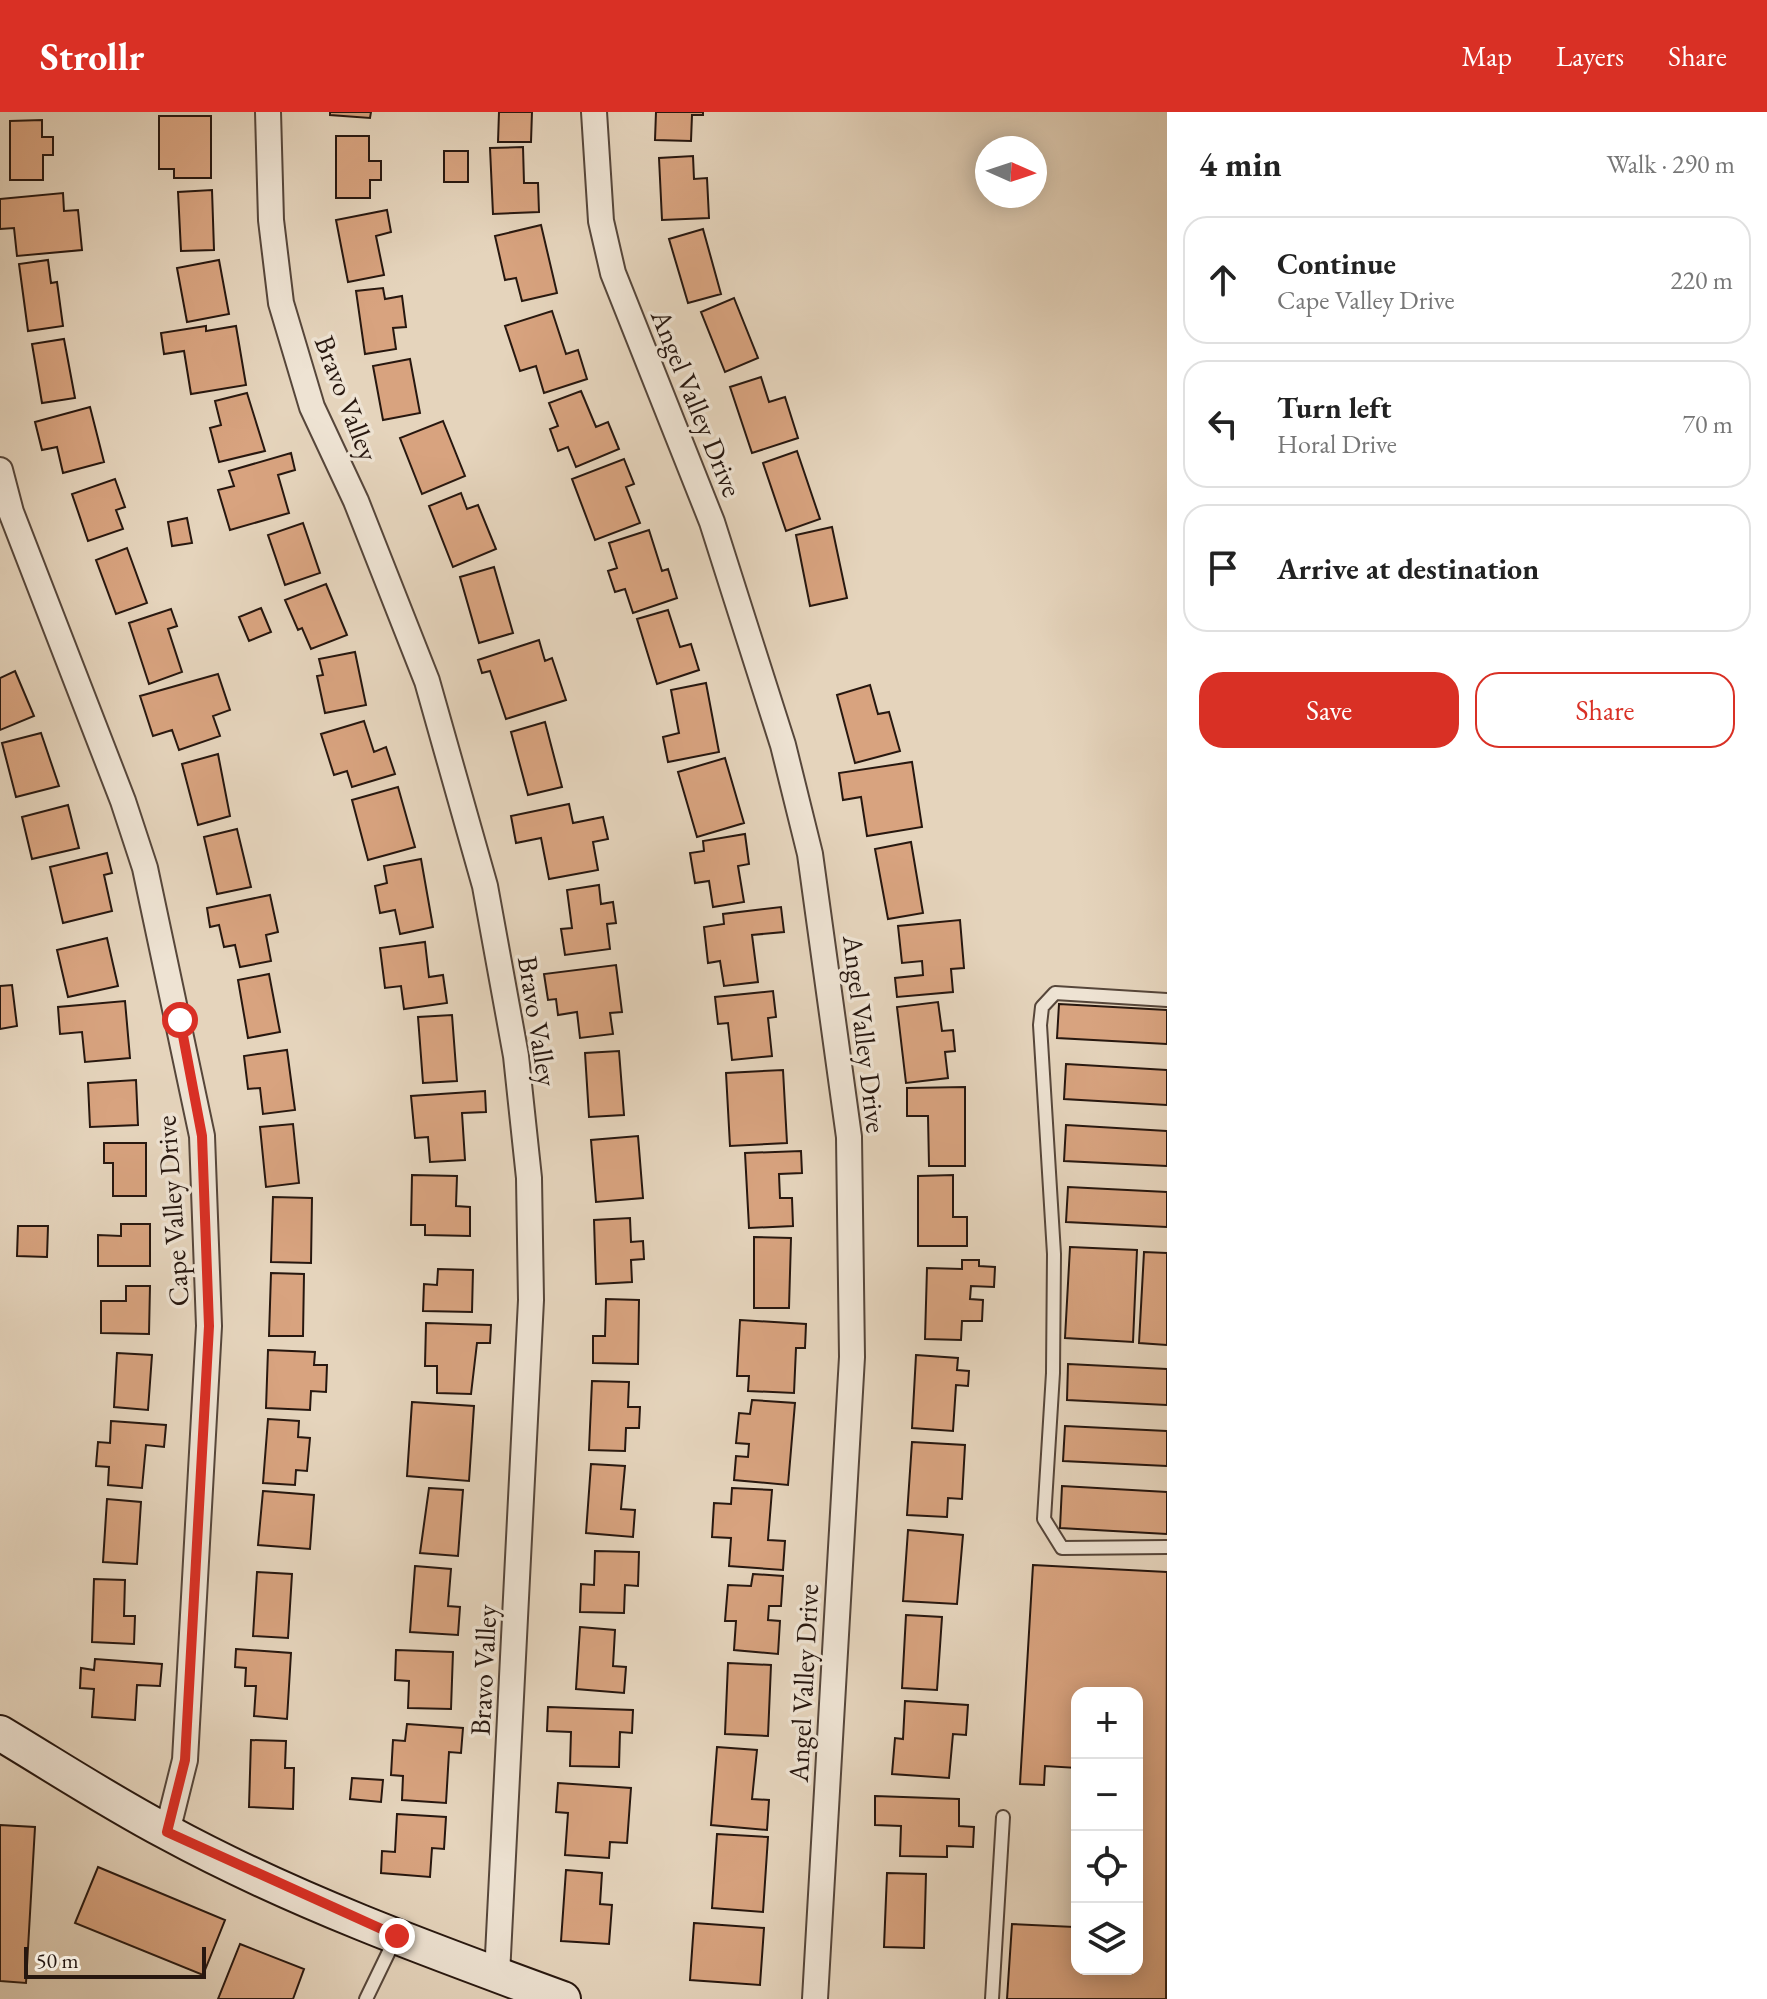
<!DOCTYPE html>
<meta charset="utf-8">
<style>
body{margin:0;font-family:"EB Garamond",serif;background:#f2f2f2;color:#222}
.controls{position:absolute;right:24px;bottom:24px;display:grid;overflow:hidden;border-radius:16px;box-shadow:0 4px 20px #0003}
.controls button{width:72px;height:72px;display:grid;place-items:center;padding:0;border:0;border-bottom:2px solid #e0e0e0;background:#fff;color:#222;font:40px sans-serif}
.compass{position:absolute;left:975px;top:24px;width:72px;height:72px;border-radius:50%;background:#fff;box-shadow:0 4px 20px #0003;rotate:93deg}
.scale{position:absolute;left:24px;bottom:20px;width:182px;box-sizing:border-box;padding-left:8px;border:4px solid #27170f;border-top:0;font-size:22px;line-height:28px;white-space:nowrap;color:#27170f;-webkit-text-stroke:6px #eee3d3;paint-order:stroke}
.stop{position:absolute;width:24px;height:24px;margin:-18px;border:6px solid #d93025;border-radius:50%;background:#fff}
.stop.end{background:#d93025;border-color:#fff;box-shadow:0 2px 8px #0008}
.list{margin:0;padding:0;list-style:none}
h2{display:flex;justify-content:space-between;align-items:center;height:104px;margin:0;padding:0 32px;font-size:34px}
h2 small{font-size:26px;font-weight:400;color:#767676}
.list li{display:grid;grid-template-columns:52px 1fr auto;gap:24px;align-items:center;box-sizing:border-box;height:128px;margin:0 16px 16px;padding:0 16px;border:2px solid #e0e0e0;border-radius:24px}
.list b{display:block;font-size:30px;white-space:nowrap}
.list p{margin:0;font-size:26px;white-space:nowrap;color:#767676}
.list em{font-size:26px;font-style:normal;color:#767676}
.actions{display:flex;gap:16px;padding:24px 32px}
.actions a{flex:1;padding:18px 0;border:2px solid #d93025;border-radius:24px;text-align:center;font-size:28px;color:#d93025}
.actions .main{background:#d93025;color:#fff}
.icon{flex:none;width:44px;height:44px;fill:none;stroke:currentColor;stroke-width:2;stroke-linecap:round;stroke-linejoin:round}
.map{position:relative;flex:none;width:1167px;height:1887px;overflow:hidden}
header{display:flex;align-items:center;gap:48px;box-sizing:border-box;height:112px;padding:0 40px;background:#d93025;color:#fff}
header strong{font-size:38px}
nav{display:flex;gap:44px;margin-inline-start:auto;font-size:28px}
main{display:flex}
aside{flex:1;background:#fff}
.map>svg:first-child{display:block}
</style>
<header>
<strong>Strollr</strong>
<nav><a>Map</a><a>Layers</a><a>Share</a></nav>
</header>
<main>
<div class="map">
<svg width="1167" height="1887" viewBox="0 0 1167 1887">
<rect width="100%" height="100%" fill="#e5d4bc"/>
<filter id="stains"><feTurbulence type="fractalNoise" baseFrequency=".0025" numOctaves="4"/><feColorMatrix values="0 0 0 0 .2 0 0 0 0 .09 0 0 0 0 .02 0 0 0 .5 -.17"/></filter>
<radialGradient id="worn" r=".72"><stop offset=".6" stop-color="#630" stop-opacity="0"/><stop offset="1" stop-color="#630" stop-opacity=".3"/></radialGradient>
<!-- building -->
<path fill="#d8a37f" stroke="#27170f" stroke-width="2" d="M 330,0 L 371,0 L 370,6 L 330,3 Z
M 499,0 L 532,0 L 531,30 L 498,30 Z
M 656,0 L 703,0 L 703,3 L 692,3 L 691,29 L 655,28 Z
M 159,4 L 211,4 L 211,66 L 174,66 L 174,57 L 159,57 Z
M 42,8 L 42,25 L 53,25 L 53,43 L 43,43 L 43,68 L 10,68 L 10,9 Z
M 336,24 L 369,24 L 369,49 L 381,49 L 381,68 L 370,68 L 370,86 L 336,86 Z
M 523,35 L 524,71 L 538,71 L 539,100 L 493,102 L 490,36 Z
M 444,39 L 468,39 L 468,70 L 444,70 Z
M 693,44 L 694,67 L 707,66 L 709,106 L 662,108 L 659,46 Z
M 212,78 L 214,138 L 181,139 L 178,80 Z
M 63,81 L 64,99 L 78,98 L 82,138 L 17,144 L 14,116 L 0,117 L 0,87 Z
M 387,98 L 391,120 L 376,124 L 384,163 L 348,170 L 336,108 Z
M 541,113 L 557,181 L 522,189 L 516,166 L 505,168 L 495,124 Z
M 703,117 L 721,182 L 688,191 L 669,127 Z
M 48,148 L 51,171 L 57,170 L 63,214 L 28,219 L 19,152 Z
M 219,148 L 229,202 L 187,210 L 177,156 Z
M 383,176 L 385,187 L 402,184 L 406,215 L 393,216 L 396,237 L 365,242 L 356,179 Z
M 734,186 L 758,246 L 725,260 L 701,200 Z
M 552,199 L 566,242 L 578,238 L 587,267 L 544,281 L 536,254 L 520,259 L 505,214 Z
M 206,214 L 206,219 L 236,214 L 246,273 L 191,282 L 184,239 L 164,242 L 161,221 Z
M 64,227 L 75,286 L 42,291 L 32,232 Z
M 410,247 L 420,301 L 383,308 L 373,254 Z
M 761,265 L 769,290 L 785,285 L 798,326 L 752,341 L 730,275 Z
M 581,279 L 596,315 L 608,310 L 619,337 L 576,355 L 568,335 L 558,339 L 550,317 L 558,314 L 549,291 Z
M 247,281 L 265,339 L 219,350 L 210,316 L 221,313 L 215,289 Z
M 90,295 L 104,350 L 63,361 L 57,335 L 42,338 L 35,310 Z
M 443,309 L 465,364 L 422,382 L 400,326 Z
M 797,339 L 820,407 L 786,419 L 763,351 Z
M 291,341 L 295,358 L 278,363 L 289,401 L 230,418 L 218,378 L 234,374 L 229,359 Z
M 624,347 L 634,372 L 626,375 L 640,411 L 595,428 L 572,367 Z
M 115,367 L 125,395 L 116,398 L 123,417 L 88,429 L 72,382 Z
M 461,381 L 467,397 L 478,393 L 496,437 L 453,455 L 429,394 Z
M 187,406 L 192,431 L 172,434 L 168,410 Z
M 303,411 L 320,461 L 285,473 L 268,423 Z
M 832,415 L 847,486 L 810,494 L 796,423 Z
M 649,418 L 662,459 L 668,457 L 677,486 L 633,501 L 625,477 L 615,480 L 608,459 L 617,456 L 609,431 Z
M 127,436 L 147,491 L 116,502 L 96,448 Z
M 494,455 L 513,521 L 479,531 L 460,465 Z
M 326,472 L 347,523 L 311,537 L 302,516 L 298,518 L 285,488 Z
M 261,496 L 271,520 L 249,529 L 239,505 Z
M 171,497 L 177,514 L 168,517 L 182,560 L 149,572 L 129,511 Z
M 668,498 L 680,535 L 691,532 L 699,558 L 657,572 L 637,507 Z
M 539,528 L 545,549 L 552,546 L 566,588 L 506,607 L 490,559 L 482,561 L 478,548 Z
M 355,540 L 366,593 L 325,601 L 317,564 L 323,563 L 319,547 Z
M 15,559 L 34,604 L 0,618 L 0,566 Z
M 218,562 L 230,598 L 213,604 L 220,624 L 179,638 L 172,618 L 153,624 L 140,584 Z
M 706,571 L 719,640 L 668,650 L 663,625 L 679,621 L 671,578 Z
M 870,573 L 878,602 L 889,600 L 900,639 L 855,651 L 837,583 Z
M 364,609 L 374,640 L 386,635 L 395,662 L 352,675 L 347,659 L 334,663 L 321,622 Z
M 545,610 L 562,675 L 528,683 L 511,620 Z
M 41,621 L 59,674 L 16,685 L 2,631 Z
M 218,642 L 230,704 L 198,713 L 182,652 Z
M 725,646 L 744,711 L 697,725 L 678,660 Z
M 912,650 L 922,715 L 867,724 L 861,685 L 843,688 L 839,661 Z
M 398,675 L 415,735 L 368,748 L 352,688 Z
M 569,692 L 573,711 L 603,705 L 608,727 L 593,730 L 598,758 L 549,767 L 541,726 L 516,731 L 511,704 Z
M 68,693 L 79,736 L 32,747 L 22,705 Z
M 237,717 L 251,775 L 217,782 L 204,725 Z
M 745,722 L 749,752 L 738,754 L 744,790 L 713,795 L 709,769 L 695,771 L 690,741 L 704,739 L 703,729 Z
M 911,730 L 923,801 L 888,807 L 875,737 Z
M 107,741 L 112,761 L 104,763 L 112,799 L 63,811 L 50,755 Z
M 421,747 L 433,815 L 400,822 L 395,798 L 380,801 L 375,774 L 387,771 L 384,754 Z
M 599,773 L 601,792 L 613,790 L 616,811 L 607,812 L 610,837 L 565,843 L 561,817 L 572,816 L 567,778 Z
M 270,783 L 278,820 L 266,823 L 271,849 L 240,855 L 235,833 L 224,835 L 219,813 L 210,815 L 207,796 Z
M 781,795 L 784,820 L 752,823 L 758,870 L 724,874 L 720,849 L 708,851 L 704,815 L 724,812 L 723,802 Z
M 960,808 L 964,856 L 951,857 L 953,880 L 897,885 L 895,866 L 923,863 L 922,849 L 902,851 L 898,814 Z
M 107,826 L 118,874 L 68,885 L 57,838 Z
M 425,830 L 429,865 L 443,863 L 447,891 L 404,897 L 401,874 L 385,876 L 380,836 Z
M 616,853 L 622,900 L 610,901 L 613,922 L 580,926 L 577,900 L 558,903 L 556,887 L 548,888 L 544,862 Z
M 269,862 L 280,920 L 248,926 L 238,868 Z
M 12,873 L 17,914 L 0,917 L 0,874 Z
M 773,879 L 776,905 L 768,906 L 772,944 L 732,948 L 728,911 L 718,912 L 715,885 Z
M 125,889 L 130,946 L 85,950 L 82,920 L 60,922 L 58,895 Z
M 938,890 L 942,919 L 953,918 L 955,939 L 945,940 L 948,966 L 906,971 L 897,895 Z
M 1059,892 L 1167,898 L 1167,932 L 1057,926 Z
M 452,903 L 457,969 L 423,971 L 418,905 Z
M 287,938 L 295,998 L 263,1002 L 260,976 L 248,977 L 244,944 Z
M 619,939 L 624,1003 L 589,1005 L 585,941 Z
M 1066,952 L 1167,958 L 1167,993 L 1064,987 Z
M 783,958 L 787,1031 L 730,1034 L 726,961 Z
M 136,968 L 138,1013 L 90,1015 L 88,971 Z
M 965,975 L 965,1054 L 929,1054 L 928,1004 L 907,1004 L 907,976 Z
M 485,979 L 486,1000 L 462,1001 L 465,1048 L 430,1050 L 428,1025 L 415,1026 L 411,984 Z
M 293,1012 L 299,1071 L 266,1075 L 260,1015 Z
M 1066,1013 L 1167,1019 L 1167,1054 L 1064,1049 Z
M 638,1024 L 643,1086 L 596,1090 L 591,1028 Z
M 104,1031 L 146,1031 L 146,1084 L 113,1084 L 113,1051 L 104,1051 Z
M 801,1039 L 802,1061 L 779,1062 L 780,1086 L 792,1086 L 793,1114 L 749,1116 L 745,1041 Z
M 412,1063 L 457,1064 L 456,1094 L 470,1095 L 470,1124 L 425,1123 L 425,1113 L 411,1113 Z
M 953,1063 L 953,1105 L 967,1105 L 967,1134 L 918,1134 L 918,1064 Z
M 1068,1075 L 1167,1080 L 1167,1115 L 1066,1110 Z
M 273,1085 L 312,1086 L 311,1151 L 271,1150 Z
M 630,1106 L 631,1130 L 643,1129 L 644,1147 L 631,1148 L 632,1170 L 596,1172 L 594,1108 Z
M 121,1112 L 150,1112 L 150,1154 L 98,1154 L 98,1123 L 121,1124 Z
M 18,1114 L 48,1114 L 47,1145 L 17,1144 Z
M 754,1125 L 791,1126 L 789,1196 L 754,1196 Z
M 1070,1135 L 1137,1138 L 1133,1230 L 1065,1226 Z
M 1144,1140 L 1167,1141 L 1167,1233 L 1139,1231 Z
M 962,1148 L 979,1148 L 979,1154 L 995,1155 L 994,1175 L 971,1174 L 970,1187 L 983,1188 L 982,1209 L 962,1209 L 961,1228 L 925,1227 L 927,1156 L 962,1157 Z
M 438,1157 L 473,1158 L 472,1200 L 423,1199 L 424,1172 L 437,1173 Z
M 271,1161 L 304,1162 L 303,1224 L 269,1224 Z
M 126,1174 L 150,1174 L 149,1222 L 101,1221 L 101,1189 L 126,1189 Z
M 606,1187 L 639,1188 L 638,1252 L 593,1251 L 593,1224 L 605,1224 Z
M 740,1208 L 806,1212 L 805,1236 L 796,1236 L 794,1281 L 748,1279 L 749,1264 L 737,1264 Z
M 426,1211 L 491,1213 L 490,1231 L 477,1231 L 471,1282 L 437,1281 L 437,1254 L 425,1254 Z
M 268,1238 L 315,1240 L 314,1253 L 327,1253 L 326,1280 L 311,1279 L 310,1298 L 266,1296 Z
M 117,1241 L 152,1243 L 148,1298 L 114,1295 Z
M 916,1243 L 958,1246 L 957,1258 L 969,1259 L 968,1274 L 956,1273 L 953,1319 L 912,1316 Z
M 1068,1252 L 1167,1257 L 1167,1293 L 1067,1288 Z
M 592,1269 L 629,1270 L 628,1295 L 640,1295 L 639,1316 L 626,1316 L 625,1339 L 589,1338 Z
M 752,1288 L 795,1291 L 788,1373 L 734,1368 L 736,1344 L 748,1345 L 749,1332 L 736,1331 L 739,1301 L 750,1302 Z
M 412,1290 L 474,1294 L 469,1369 L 407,1364 Z
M 268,1307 L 299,1309 L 298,1325 L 310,1326 L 307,1359 L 296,1358 L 295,1373 L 263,1371 Z
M 111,1309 L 166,1313 L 164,1335 L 146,1333 L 142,1376 L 108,1373 L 109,1355 L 96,1354 L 98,1330 L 110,1331 Z
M 1065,1314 L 1167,1319 L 1167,1354 L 1063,1349 Z
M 912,1330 L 965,1333 L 962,1387 L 948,1386 L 947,1405 L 907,1403 Z
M 591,1352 L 625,1354 L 621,1397 L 635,1398 L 633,1425 L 586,1421 Z
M 1062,1374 L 1167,1380 L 1167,1422 L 1060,1416 Z
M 429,1376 L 463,1378 L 458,1444 L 420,1441 Z
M 732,1376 L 772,1378 L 768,1428 L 785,1429 L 783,1458 L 729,1454 L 731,1426 L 712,1425 L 714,1391 L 731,1392 Z
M 263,1379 L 314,1383 L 310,1437 L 258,1433 Z
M 107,1387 L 141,1390 L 137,1452 L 103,1450 Z
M 908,1418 L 963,1423 L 957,1492 L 903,1489 Z
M 595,1439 L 639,1440 L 638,1474 L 625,1473 L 624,1501 L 580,1500 L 581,1472 L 594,1473 Z
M 1033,1453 L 1167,1460 L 1166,1887 L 1007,1887 L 1012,1812 L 1074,1815 L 1077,1771 L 1077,1857 L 1137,1857 L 1137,1581 L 1077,1581 L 1077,1656 L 1045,1654 L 1044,1673 L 1020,1672 Z
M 415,1454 L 451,1457 L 448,1494 L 460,1495 L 458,1523 L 410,1520 Z
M 257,1460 L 292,1462 L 288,1526 L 253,1524 Z
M 753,1462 L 783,1464 L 781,1494 L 769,1494 L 768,1508 L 780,1509 L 778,1542 L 734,1538 L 736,1509 L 725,1509 L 728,1473 L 751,1474 Z
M 94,1467 L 125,1468 L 124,1504 L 135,1504 L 134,1532 L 92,1530 Z
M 906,1503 L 942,1505 L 937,1578 L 902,1576 Z
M 580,1515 L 615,1518 L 613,1554 L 626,1555 L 624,1581 L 576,1577 Z
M 236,1537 L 291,1541 L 287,1607 L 254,1604 L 256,1574 L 245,1574 L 246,1556 L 235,1555 Z
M 396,1538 L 453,1540 L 451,1597 L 408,1596 L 409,1569 L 395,1568 Z
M 95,1547 L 162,1552 L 160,1574 L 137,1573 L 135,1608 L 92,1605 L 94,1577 L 80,1576 L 81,1556 L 94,1558 Z
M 728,1551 L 771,1553 L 768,1624 L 725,1622 Z
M 905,1589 L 968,1593 L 966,1623 L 953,1622 L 949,1666 L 892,1662 L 895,1626 L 903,1627 Z
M 548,1595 L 633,1598 L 632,1621 L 620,1620 L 619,1655 L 570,1654 L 571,1620 L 547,1619 Z
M 407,1612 L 463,1616 L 461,1641 L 449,1640 L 446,1691 L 402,1688 L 403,1664 L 391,1663 L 393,1628 L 405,1629 Z
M 251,1628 L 286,1629 L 285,1656 L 294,1656 L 293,1697 L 249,1695 Z
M 717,1635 L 757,1638 L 752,1687 L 769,1688 L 767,1718 L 711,1713 Z
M 352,1666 L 383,1668 L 381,1690 L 350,1687 Z
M 558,1671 L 631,1676 L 627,1731 L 610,1730 L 609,1746 L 565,1743 L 568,1701 L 556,1700 Z
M 875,1684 L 959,1687 L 959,1714 L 974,1715 L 973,1735 L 947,1734 L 947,1745 L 900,1744 L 901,1714 L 875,1713 Z
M 397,1702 L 446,1705 L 444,1737 L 432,1736 L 430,1765 L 381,1761 L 382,1739 L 395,1740 Z
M 0,1713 L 35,1715 L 26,1871 L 0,1869 Z
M 717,1722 L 768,1725 L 763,1800 L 712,1796 Z
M 98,1755 L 225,1808 L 203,1863 L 75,1811 Z
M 566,1758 L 602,1761 L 600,1792 L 612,1793 L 609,1832 L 561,1829 Z
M 887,1761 L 926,1762 L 924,1836 L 884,1835 Z
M 694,1811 L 764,1816 L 760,1873 L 690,1868 Z
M 240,1832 L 304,1857 L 293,1887 L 218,1887 Z"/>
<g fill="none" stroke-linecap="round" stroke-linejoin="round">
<!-- lane casing -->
<g stroke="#56463a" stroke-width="16">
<path id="lane" d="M 1167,888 L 1055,881 L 1042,895 L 1040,913 L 1054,1142 L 1053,1261 L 1044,1407 L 1062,1436 L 1167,1435
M 366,1887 L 396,1825
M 992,1887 L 1003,1705"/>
</g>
<!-- street casing -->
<g stroke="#56463a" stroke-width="28">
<path id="street" d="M 268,0 L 271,108 L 281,191 L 312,295 L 356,389 L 427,569 L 485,774 L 516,944 L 529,1066 L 531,1188 L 497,1863
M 594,0 L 601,109 L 613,161 L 712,410 L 783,633 L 810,742 L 849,1025 L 852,1245 L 815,1887
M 0,358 L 11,400 L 123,689 L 145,756 L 202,1024 L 209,1214 L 185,1648 L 167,1720"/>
</g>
<!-- secondary casing -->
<g stroke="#27170f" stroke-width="38">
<path id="secondary" d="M 0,1621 C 55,1654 110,1690 167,1720 C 292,1788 429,1838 563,1887"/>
</g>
<!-- lane -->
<use href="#lane" stroke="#eee3d3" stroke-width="12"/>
<!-- street -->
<use href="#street" stroke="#eee3d3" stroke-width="24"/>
<!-- secondary -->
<use href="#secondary" stroke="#eee3d3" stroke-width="34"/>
</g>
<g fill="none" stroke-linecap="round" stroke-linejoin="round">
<!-- route -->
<path stroke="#d93025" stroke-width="10" d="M 180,908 L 202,1024 L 209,1214 L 185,1648 L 167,1720 L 397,1824"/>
</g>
<g text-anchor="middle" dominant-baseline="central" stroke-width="7" stroke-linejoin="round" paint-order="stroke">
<!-- street labels -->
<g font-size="28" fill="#27170f" stroke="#eee3d3">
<text transform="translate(347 286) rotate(69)">Bravo Valley</text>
<text transform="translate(697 291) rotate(68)">Angel Valley Drive</text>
<text transform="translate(538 909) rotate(81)">Bravo Valley</text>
<text transform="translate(865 922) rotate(83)">Angel Valley Drive</text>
<text transform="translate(172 1099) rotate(-94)">Cape Valley Drive</text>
<text transform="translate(483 1558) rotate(-87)">Bravo Valley</text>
<text transform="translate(803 1571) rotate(-87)">Angel Valley Drive</text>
</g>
</g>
<rect width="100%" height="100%" filter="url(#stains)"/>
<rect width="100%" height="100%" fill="url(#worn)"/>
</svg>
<div class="controls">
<button>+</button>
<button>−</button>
<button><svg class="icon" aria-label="locate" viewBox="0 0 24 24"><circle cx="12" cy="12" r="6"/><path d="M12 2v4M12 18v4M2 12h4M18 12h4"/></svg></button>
<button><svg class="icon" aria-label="layers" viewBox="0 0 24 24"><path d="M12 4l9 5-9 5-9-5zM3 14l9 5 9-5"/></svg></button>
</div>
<svg class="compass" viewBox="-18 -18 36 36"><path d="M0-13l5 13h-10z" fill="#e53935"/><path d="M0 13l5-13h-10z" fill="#767676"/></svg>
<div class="scale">50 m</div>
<div class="stop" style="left:180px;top:908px"></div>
<div class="stop end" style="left:397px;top:1824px"></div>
</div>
<aside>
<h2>4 min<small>Walk · 290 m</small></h2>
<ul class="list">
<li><svg class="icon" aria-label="ahead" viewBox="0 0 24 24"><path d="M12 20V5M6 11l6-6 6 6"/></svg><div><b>Continue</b><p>Cape Valley Drive</p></div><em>220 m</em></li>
<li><svg class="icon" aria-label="left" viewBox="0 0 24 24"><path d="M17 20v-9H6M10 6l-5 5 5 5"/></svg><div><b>Turn left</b><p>Horal Drive</p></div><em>70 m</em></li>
<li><svg class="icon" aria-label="arrive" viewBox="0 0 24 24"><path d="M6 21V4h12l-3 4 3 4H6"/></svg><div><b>Arrive at destination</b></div></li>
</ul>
<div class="actions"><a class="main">Save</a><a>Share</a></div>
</aside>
</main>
